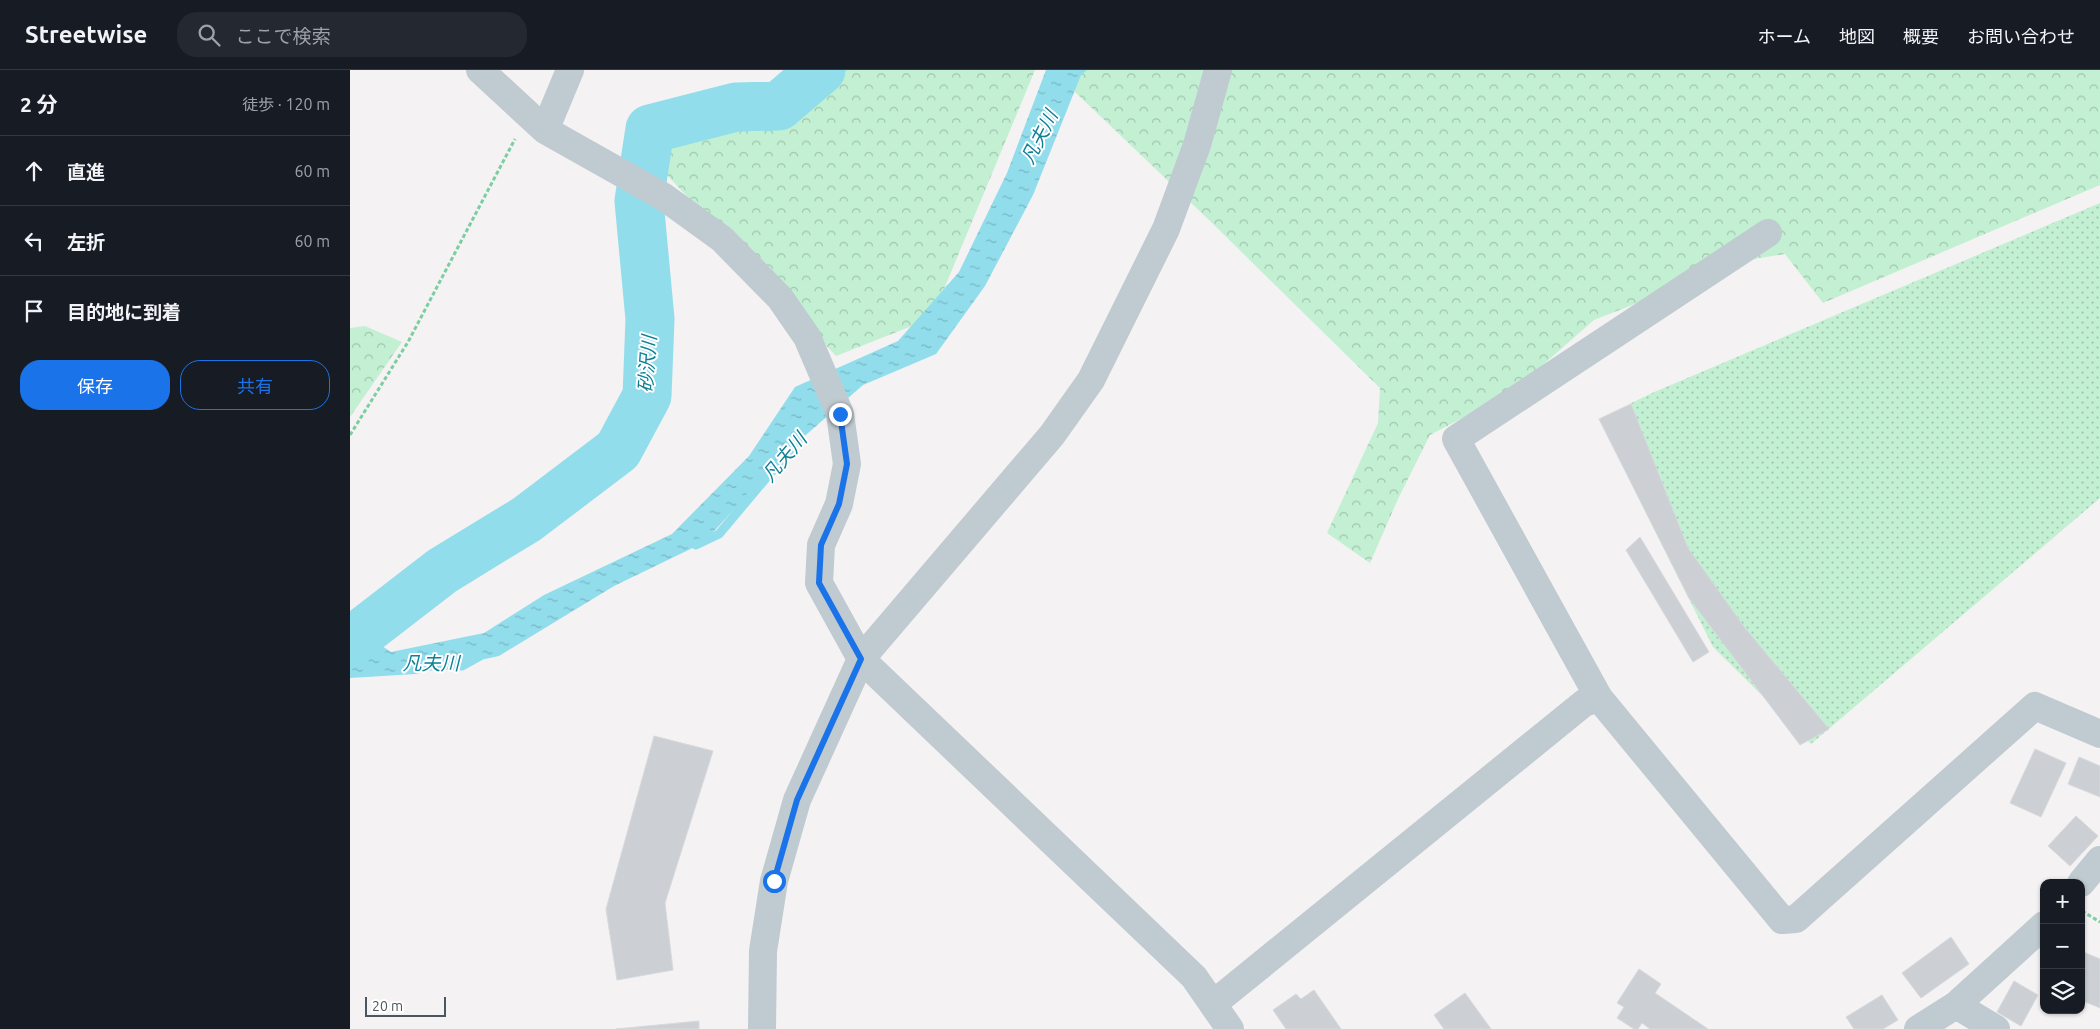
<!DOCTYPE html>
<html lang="ja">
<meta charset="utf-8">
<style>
body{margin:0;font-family:Ubuntu,"Noto Sans JP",sans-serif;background:#242831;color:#f1f3f6}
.controls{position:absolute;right:15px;bottom:15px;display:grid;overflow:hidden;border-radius:10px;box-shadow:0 1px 4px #0004}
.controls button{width:45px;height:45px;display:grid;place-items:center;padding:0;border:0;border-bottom:1px solid #363941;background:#171b24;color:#f1f3f6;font:25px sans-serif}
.scale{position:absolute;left:15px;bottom:12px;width:81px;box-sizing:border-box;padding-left:5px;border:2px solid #4a5660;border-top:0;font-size:14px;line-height:18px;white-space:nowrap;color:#4a5660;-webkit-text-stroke:4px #fff;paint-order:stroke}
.stop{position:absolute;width:15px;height:15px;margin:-11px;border:4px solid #1a73e8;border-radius:50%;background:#fff}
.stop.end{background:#1a73e8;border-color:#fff;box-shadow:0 1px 5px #0008}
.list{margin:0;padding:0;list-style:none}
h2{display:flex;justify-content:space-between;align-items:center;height:65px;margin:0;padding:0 20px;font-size:21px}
h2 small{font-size:16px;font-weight:400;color:#9ea1a6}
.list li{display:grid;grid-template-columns:32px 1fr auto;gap:15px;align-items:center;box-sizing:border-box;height:70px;padding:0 20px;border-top:1px solid #363941}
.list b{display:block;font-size:19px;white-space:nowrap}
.list em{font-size:16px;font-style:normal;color:#9ea1a6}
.actions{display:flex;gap:10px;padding:15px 20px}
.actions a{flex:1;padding:11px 0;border:1px solid #1a73e8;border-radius:20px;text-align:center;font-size:18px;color:#1a73e8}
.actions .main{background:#1a73e8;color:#fff}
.icon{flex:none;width:28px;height:28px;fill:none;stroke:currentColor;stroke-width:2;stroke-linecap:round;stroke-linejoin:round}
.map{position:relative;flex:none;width:1750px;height:959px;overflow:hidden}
header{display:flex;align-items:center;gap:30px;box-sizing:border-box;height:70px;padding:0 25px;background:#171b24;border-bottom:1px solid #363941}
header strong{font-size:24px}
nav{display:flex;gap:28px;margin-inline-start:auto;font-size:18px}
.search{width:350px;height:45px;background:#242831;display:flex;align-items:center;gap:12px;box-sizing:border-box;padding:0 18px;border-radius:20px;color:#9ea1a6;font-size:19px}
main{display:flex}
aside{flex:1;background:#171b24}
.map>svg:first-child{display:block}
</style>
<header>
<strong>Streetwise</strong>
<div class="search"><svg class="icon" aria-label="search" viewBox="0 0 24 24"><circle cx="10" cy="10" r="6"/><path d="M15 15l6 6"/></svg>ここで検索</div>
<nav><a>ホーム</a><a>地図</a><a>概要</a><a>お問い合わせ</a></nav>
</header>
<main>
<aside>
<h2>2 分<small>徒歩 · 120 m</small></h2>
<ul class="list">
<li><svg class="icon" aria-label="ahead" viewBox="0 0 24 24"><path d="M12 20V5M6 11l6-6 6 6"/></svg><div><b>直進</b></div><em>60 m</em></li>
<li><svg class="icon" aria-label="left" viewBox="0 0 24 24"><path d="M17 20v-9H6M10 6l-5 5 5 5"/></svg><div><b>左折</b></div><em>60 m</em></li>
<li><svg class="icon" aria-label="arrive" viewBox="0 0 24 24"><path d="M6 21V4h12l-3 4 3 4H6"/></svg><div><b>目的地に到着</b></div></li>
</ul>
<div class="actions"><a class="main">保存</a><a>共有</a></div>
</aside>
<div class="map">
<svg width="1750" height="959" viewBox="0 0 1750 959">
<defs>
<pattern id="grass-dots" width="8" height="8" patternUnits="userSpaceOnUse" patternTransform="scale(1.25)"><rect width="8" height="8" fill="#c3f0d2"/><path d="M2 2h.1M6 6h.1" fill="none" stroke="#a0c5ae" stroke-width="1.8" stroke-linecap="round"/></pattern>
<pattern id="forest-crowns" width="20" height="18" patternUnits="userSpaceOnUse" patternTransform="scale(1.25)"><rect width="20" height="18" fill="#c3f0d2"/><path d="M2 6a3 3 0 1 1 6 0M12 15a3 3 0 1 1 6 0" fill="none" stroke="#a0c5ae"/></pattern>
<pattern id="water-ripples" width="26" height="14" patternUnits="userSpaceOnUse" patternTransform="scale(1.25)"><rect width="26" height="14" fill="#91ddec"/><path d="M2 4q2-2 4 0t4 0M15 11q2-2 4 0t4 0" fill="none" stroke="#78b6c3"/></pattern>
</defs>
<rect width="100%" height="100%" fill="#f4f2f2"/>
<!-- grass -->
<path fill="url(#grass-dots)" d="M 1750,133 L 1750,428 L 1461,674 L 1363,577 L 1249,349 L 1302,323 Z"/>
<!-- forest -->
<path fill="url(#forest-crowns)" d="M 486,0 L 685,0 L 582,248 L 486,286 L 303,90 L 324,46 L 398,56 Z
M 702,0 L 1750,0 L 1750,115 L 1473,233 L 1435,184 L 1398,190 L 1244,250 L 1162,322 L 1080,365 L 1048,429 L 1020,493 L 977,463 L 1028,353 L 1030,318 L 858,149 Z
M 15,256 L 52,272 L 0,347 L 0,258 Z"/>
<!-- water -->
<path fill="url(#water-ripples)" d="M 696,0 L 737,0 L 731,5 L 683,125 L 635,216 L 586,284 L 513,315 L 441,378 L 353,473 L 264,516 L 149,586 L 65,604 L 0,608 L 0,570 L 32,576 L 41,582 L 134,563 L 194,525 L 322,464 L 399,386 L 445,317 L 548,271 L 609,202 L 657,103 Z"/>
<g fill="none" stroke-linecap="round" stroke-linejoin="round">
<!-- stream -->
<path stroke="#91ddec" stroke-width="9" d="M 346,475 L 369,464 L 449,369
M 91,595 L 112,596 L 130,586"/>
<!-- river -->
<path stroke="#91ddec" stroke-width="49" d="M 0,572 L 92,501 L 177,449 L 268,380 L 297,326 L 300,249 L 289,131 L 300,59 L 386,37 L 429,36 L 471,0"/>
</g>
<!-- building -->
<path fill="#cccfd4" stroke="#d6d9dd" d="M 1281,334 L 1338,478 L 1395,558 L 1479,659 L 1450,675 L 1339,528 L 1249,349 Z
M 1290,467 L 1359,582 L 1343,592 L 1276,480 Z
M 304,666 L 363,681 L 315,833 L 323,900 L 267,910 L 256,839 Z
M 1685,679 L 1716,693 L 1691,747 L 1660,733 Z
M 1729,687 L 1750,696 L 1750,727 L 1718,714 Z
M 1726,746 L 1748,766 L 1720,796 L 1698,776 Z
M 1601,867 L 1619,894 L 1571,928 L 1552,903 Z
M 1731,881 L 1750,889 L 1750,938 L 1731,930 Z
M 1289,899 L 1311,914 L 1305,923 L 1358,959 L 1300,959 L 1292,953 L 1288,959 L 1284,959 L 1267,948 L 1274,937 L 1267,933 Z
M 1664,911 L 1688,925 L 1671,956 L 1647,942 Z
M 964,920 L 991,959 L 936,959 L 923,940 L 946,924 L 951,929 Z
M 1115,923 L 1141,959 L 1094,959 L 1084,945 Z
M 1532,925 L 1548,950 L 1533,959 L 1504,959 L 1496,947 Z
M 349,951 L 349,959 L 266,959 Z"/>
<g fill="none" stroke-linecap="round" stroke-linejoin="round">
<!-- path -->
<path stroke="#7bcea1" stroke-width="3" stroke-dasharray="4 2.5" stroke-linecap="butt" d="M 0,365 L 58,272 L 165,69
M 1732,841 L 1750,852"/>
<!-- minor -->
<path stroke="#c0cad1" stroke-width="28" d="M 130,0 L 195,60 L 314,127 L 372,169 L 430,228 L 457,267 L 490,344 L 497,394 L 489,434 L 471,475 L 469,513 L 511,589 L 844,907 L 880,959
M 195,60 L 220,0
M 1249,628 L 1106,369 L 1418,163
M 1731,813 L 1750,790
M 863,934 L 1234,633 L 1249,628 L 1432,850 L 1446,849 L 1685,636 L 1750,664
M 1606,935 L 1646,959
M 412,959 L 413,881 L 424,811 L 447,730 L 511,589 L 702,365 L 741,310 L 816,159 L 847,75 L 868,0
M 1568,959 L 1606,935 L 1694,855"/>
</g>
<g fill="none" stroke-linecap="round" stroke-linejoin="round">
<!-- route -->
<path stroke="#1a73e8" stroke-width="6" d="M 424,811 L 447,730 L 511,589 L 469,513 L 471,475 L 489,434 L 497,394 L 490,344"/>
</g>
<g text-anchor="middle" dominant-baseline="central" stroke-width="4" stroke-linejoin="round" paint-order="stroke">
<!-- water labels -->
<g font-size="19" font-style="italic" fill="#0e8197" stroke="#fff">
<text transform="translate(689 67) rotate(-63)">凡夫川</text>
<text transform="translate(297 294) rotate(-86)">砂沢川</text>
<text transform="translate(434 387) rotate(-50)">凡夫川</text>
<text x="81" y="593">凡夫川</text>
</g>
</g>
</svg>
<div class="controls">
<button>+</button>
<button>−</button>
<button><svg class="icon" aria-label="layers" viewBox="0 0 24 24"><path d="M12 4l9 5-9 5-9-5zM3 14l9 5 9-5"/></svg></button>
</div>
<div class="scale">20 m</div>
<div class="stop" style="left:424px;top:811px"></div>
<div class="stop end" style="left:490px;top:344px"></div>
</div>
</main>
